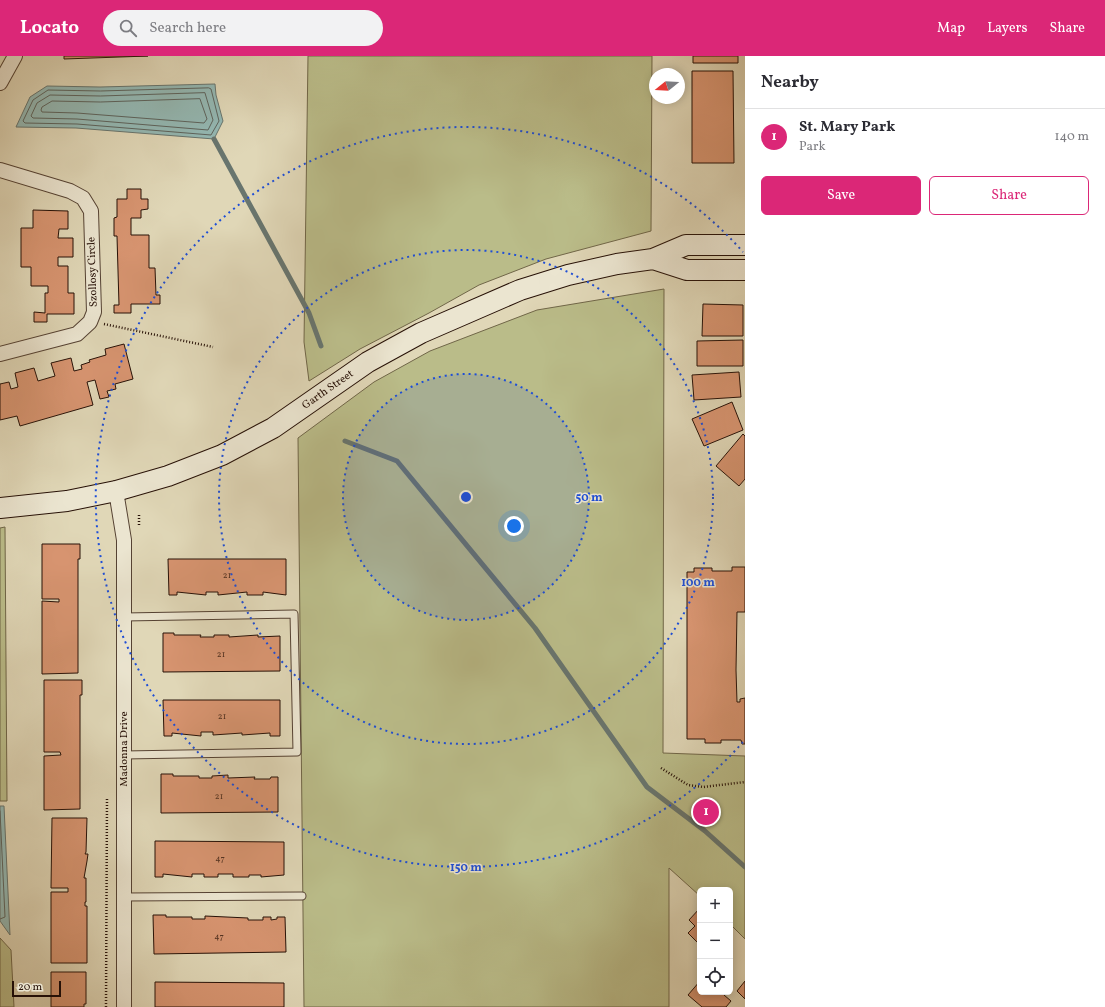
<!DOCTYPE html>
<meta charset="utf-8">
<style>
body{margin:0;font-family:Vollkorn,serif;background:#f2f2f3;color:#2b2b33}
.controls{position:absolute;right:12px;bottom:12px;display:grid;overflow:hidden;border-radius:6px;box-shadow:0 2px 10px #0003}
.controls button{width:36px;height:36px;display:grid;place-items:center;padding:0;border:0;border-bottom:1px solid #e1e1e2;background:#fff;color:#2b2b33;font:20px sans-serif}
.compass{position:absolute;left:649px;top:12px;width:36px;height:36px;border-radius:50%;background:#fff;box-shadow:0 2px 10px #0003;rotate:252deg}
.scale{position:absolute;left:12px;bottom:10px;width:49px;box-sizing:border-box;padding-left:4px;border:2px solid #271107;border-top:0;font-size:11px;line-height:14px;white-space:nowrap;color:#271107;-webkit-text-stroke:3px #ebe5d0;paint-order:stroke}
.you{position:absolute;left:514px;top:470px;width:14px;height:14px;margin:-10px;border:3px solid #fff;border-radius:50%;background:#1a73e8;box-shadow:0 0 0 6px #1a73e833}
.badge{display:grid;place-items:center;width:26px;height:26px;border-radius:50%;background:#db2777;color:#fff;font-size:13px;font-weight:700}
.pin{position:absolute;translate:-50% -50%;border:2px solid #fff;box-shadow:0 1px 4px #0006}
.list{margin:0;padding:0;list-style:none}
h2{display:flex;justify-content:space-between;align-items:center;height:52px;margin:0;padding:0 16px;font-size:17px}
h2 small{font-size:13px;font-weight:400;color:#7c7c81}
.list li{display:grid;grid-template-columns:26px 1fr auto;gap:12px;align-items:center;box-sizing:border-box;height:56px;padding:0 16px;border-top:1px solid #e1e1e2}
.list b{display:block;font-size:15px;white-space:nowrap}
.list p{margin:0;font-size:13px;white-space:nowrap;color:#7c7c81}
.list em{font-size:13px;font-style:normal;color:#7c7c81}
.actions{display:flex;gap:8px;padding:12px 16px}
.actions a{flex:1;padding:9px 0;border:1px solid #db2777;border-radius:6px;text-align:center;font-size:14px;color:#db2777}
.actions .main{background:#db2777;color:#fff}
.icon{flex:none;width:22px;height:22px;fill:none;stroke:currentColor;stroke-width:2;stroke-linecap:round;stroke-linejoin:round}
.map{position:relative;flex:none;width:745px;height:951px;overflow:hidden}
header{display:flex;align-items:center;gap:24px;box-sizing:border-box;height:56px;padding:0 20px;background:#db2777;color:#fff}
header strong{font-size:19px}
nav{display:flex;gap:22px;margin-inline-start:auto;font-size:14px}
.search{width:280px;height:36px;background:#f2f2f3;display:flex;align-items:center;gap:10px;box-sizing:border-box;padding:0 14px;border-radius:22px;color:#7c7c81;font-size:15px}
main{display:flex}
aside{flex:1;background:#fff}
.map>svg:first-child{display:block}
</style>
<header>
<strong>Locato</strong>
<div class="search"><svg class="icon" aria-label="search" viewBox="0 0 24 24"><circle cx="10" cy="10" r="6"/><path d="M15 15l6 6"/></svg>Search here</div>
<nav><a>Map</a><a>Layers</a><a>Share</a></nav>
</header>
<main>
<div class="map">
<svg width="745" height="951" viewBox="0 0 745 951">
<rect width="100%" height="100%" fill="#e0d7b7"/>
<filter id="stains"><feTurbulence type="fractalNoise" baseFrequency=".005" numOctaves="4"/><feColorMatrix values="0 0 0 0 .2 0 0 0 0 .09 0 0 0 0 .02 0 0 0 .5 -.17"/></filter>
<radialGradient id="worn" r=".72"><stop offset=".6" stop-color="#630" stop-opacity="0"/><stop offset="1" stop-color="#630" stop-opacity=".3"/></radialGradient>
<!-- green -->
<path fill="#babc89" stroke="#706648" d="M 308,0 L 652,0 L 651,175 L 546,203 L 479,229 L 429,257 L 360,293 L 309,325 L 304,286 Z
M 664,233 L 663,697 L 745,700 L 745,883 L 730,868 L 730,834 L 700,834 L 700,840 L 669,812 L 669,951 L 304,951 L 298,382 L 374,326 L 430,295 L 537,254 Z
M 5,471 L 7,745 L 0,745 L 0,472 Z
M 0,882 L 11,894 L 14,951 L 0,951 Z"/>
<!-- water -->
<path fill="#94b8b3" stroke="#68756e" d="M 215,28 L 216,39 L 223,65 L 214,83 L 76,72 L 16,71 L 30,41 L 47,30 L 100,31 Z
M 0,750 L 4,750 L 10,879 L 0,865 Z"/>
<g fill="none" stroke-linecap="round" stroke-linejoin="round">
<!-- shore -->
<path stroke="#5e645d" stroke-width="1" d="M 209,32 L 211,33 L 219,65 L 211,79 L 77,68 L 25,67 L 23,65 L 33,44 L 48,34 L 100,35 Z
M 205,37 L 213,64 L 208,74 L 77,63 L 33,62 L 31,60 L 37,47 L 50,39 L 100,40 Z
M 200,43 L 207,63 L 204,67 L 77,57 L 42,56 L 41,54 L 42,51 L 52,45 L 100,46 Z
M 0,755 L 5,861 L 0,863"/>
<!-- stream -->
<path stroke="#68756e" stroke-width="5" d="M 214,83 L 309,257 L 321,290
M 345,385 L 397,405 L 535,572 L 647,731 L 705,775 L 745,811"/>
</g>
<!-- building -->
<path fill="#d79470" stroke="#271107" d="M 64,0 L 148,0 L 64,3 Z
M 693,0 L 738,0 L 738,7 L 693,7 Z
M 692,15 L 733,15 L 734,107 L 692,107 Z
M 127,133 L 141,133 L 141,143 L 148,143 L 148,153 L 141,154 L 141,162 L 131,162 L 131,179 L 149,179 L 149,212 L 155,212 L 156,239 L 160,239 L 160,248 L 131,248 L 131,257 L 114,257 L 114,249 L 119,249 L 117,180 L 114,180 L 114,162 L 117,161 L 117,143 L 127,143 Z
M 33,154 L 68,155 L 68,173 L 59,173 L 58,182 L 73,182 L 73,201 L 58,201 L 58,210 L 68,210 L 68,237 L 74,237 L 74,258 L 47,258 L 47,266 L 34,266 L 34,256 L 45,257 L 45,237 L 48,237 L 48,230 L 31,230 L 31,211 L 21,211 L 21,172 L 33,172 Z
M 703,248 L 743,249 L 743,280 L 702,280 Z
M 743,284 L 743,310 L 697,310 L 697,285 Z
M 124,288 L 133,323 L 115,328 L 116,333 L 107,335 L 109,341 L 100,343 L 95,324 L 87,326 L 93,349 L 20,370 L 17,360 L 0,364 L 0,328 L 9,326 L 11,333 L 18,331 L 15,317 L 34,312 L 38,325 L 55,320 L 51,307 L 71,302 L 74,315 L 82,313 L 81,309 L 90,306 L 89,304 L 106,299 L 105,293 Z
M 739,316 L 741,341 L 694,344 L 692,319 Z
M 732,346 L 743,374 L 704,390 L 692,363 Z
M 743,378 L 745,380 L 745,423 L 739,430 L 716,410 Z
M 42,488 L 80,488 L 80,503 L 78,503 L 78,617 L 42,618 L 42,545 L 59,546 L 59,543 L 42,543 Z
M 168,503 L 286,503 L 286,539 L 263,536 L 263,539 L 247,539 L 247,536 L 218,539 L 218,536 L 206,536 L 206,539 L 177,536 L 177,539 L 169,539 Z
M 732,511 L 745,511 L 745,556 L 737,556 L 736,614 L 737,646 L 740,646 L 740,643 L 745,642 L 745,688 L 742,688 L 741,684 L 721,684 L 721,687 L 705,687 L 705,683 L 687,683 L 687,516 L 694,516 L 694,512 L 712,512 L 712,515 L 732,515 Z
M 163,577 L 174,577 L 174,579 L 201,579 L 200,581 L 214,581 L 214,579 L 229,579 L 229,581 L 258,579 L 258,581 L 280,580 L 280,615 L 163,616 Z
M 44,624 L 82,624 L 82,639 L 80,639 L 80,753 L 44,754 L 44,700 L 61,699 L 60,696 L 44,696 Z
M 163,644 L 280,644 L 280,680 L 270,680 L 270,677 L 242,679 L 242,677 L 213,679 L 213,676 L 201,676 L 201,680 L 172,677 L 172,680 L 164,680 Z
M 161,718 L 173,718 L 173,720 L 199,720 L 199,722 L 212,722 L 212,720 L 228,719 L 228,722 L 255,721 L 254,723 L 270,723 L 271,721 L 278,721 L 278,756 L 161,757 Z
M 52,762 L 87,762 L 86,796 L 85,798 L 88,798 L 87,805 L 84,822 L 86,822 L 86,846 L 85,846 L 85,850 L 87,850 L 87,907 L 51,907 L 51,836 L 68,836 L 68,832 L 51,832 Z
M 155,785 L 284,786 L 284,819 L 261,821 L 261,819 L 249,819 L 249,821 L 233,821 L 233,818 L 218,818 L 218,821 L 204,821 L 204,818 L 192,818 L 192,821 L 163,818 L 163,821 L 155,821 Z
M 700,852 L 700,889 L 688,877 L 695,870 L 689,864 Z
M 153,859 L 166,859 L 166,861 L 192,861 L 192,863 L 205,863 L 205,860 L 248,862 L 248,864 L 263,864 L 263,861 L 271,861 L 271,864 L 277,863 L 277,861 L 285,861 L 286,896 L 154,898 Z
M 51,916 L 86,916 L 86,948 L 84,948 L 84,951 L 51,951 Z
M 700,925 L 700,936 L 726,936 L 724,939 L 731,945 L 726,951 L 702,951 L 688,939 Z
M 745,925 L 745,943 L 737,935 Z
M 155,926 L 284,927 L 284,951 L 155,951 Z"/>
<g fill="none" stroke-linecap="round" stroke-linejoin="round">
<!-- lane casing -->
<g stroke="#554233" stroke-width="9">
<path id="lane" d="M 124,699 L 297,696 L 294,558 L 124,561
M 124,841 L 302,840"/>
</g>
<!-- street casing -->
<g stroke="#554233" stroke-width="16">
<path id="street" d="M 0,27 L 15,0
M 0,114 L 70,135 L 83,142 L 91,155 L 94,256 L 90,266 L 77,278 L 0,298
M 116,435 L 124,484 L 124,951"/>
</g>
<!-- secondary casing -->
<g stroke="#271107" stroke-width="22">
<path id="secondary" d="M 653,203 L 687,214 L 745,214
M 0,452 L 67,445 L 116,435 L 168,420 L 222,399 L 273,372 L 368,306 L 421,277 L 520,234 L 568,219 L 617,208 L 653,203 L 686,189 L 745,189"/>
</g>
<!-- path -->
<path stroke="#271107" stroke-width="2.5" stroke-dasharray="1 2" stroke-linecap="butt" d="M 104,268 L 213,291
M 139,459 L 139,471
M 661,712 L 688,729 L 703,731 L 745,726
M 106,951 L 107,741"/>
<!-- lane -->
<use href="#lane" stroke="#ebe5d0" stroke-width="7"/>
<!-- street -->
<use href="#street" stroke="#ebe5d0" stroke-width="14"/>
<!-- secondary -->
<use href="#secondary" stroke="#ebe5d0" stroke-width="20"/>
</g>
<!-- distance rings -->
<circle cx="466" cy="441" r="123" fill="#1d4ed8" fill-opacity=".12"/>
<g fill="none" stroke="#1d4ed8" stroke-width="2" stroke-dasharray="2 4">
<circle cx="466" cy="441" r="123"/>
<circle cx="466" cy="441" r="247"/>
<path d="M743 686A370 370 0 1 1 743 196"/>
</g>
<g text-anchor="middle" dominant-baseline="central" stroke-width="3" stroke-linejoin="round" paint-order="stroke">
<!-- number labels -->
<g font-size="9" fill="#533221">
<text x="227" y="519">21</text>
<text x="221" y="598">21</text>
<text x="222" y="660">21</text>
<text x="219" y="740">21</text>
<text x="220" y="802">47</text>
<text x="219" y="880">47</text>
</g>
<!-- street labels -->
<g font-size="11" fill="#271107" stroke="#ebe5d0">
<text transform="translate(93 216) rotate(-92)">Szollosy Circle</text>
<text transform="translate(328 334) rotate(-35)">Garth Street</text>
<text transform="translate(124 693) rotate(-90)">Madonna Drive</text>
</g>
</g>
<circle cx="466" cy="441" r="6" fill="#1d4ed8" stroke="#ebe5d0" stroke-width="2"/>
<g font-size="12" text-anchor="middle" font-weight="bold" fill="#1d4ed8" stroke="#ebe5d0" stroke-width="3" stroke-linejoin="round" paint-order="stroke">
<text x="589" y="445">50 m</text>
<text x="698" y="530">100 m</text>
<text x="466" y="815">150 m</text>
</g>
<rect width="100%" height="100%" filter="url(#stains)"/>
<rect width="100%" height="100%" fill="url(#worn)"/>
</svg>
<div class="controls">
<button>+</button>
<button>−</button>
<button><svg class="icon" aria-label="locate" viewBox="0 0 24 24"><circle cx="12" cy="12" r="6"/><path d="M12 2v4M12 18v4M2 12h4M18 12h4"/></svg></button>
</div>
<svg class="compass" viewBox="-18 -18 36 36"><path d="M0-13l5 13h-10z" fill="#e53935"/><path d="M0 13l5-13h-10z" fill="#7c7c81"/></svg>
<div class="scale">20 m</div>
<div class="you"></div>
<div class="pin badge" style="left:706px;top:756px">1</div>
</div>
<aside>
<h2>Nearby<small></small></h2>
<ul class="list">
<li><span class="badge">1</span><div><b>St. Mary Park</b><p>Park</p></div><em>140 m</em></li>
</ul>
<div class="actions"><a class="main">Save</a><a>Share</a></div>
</aside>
</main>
